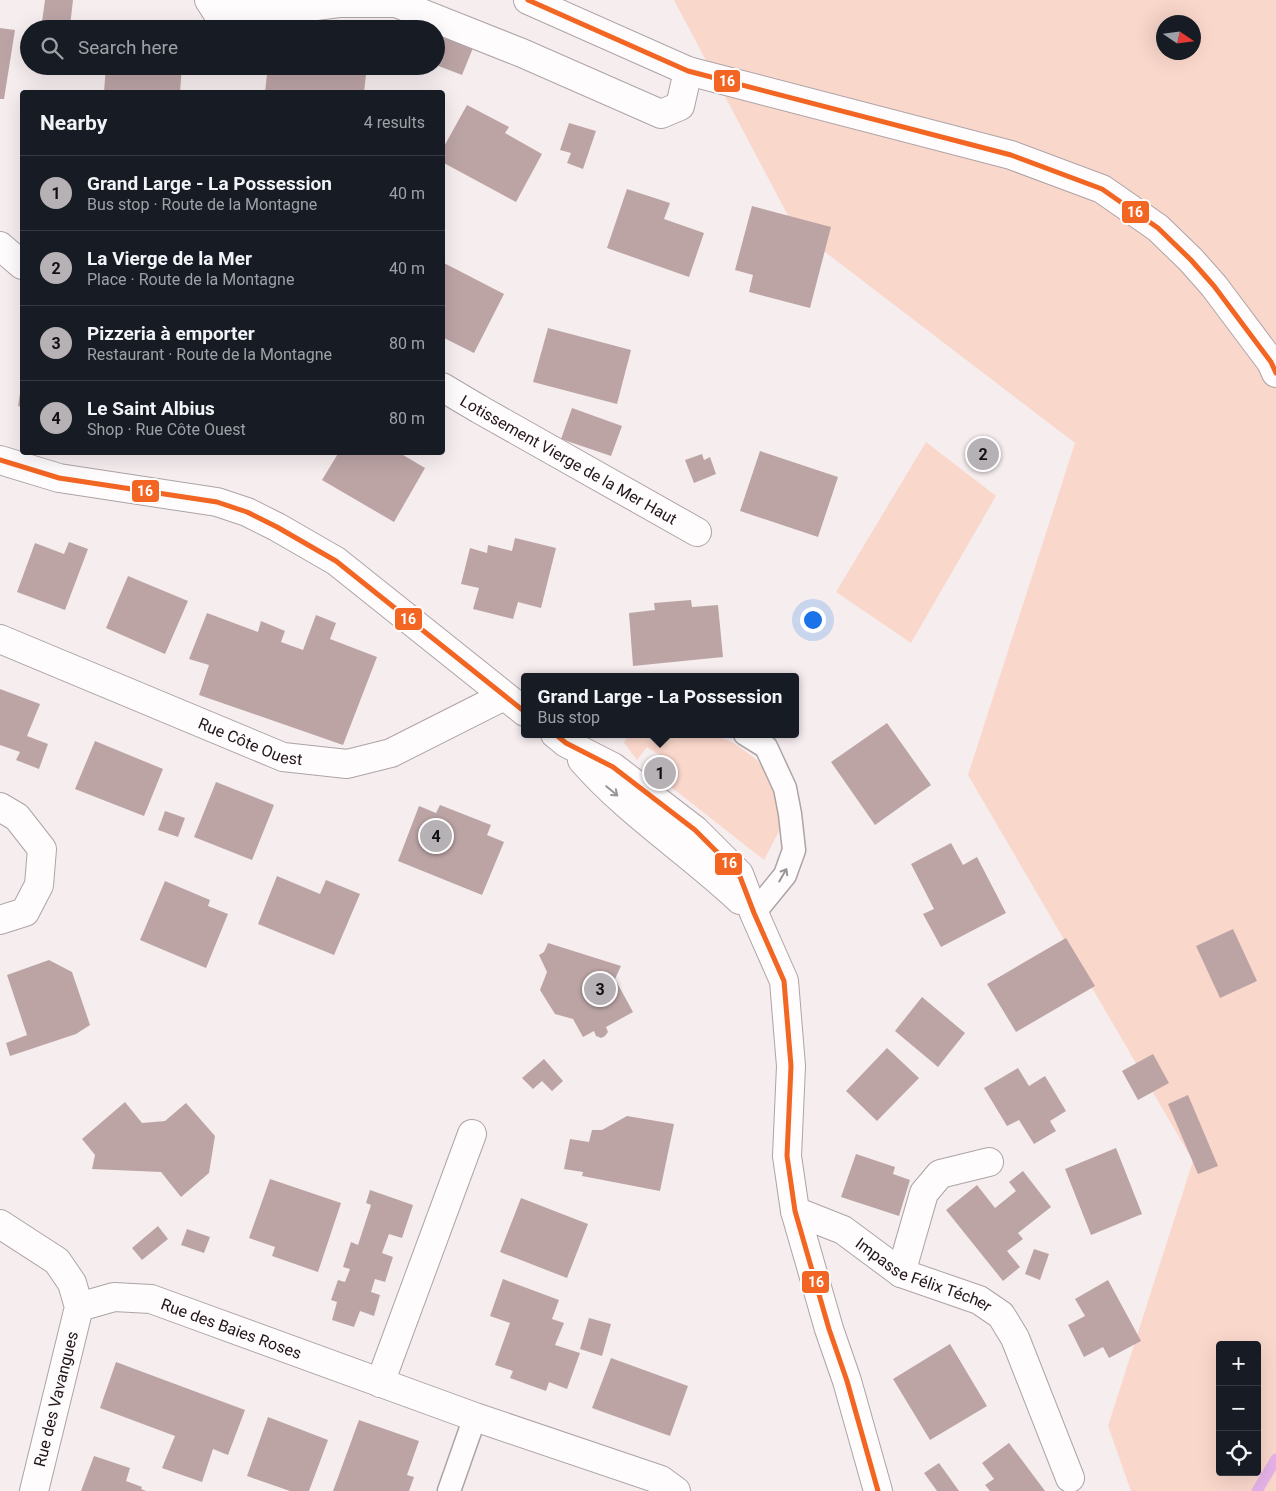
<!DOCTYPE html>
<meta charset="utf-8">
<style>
body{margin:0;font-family:Roboto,sans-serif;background:#242831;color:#f1f3f6}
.controls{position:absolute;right:15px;bottom:15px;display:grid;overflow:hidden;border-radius:5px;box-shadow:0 5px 20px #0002}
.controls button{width:45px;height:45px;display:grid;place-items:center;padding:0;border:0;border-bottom:1px solid #363941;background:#171b24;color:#f1f3f6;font:25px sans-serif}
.compass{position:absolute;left:1156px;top:15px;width:45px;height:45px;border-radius:50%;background:#171b24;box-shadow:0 5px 20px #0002;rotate:103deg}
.you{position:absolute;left:812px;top:619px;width:18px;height:18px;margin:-12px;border:4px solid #fff;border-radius:50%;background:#1a73e8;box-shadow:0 0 0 8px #1a73e833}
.badge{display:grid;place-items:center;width:32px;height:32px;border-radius:50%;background:#b6b1b4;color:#111;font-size:16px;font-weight:700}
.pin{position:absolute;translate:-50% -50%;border:2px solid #fff;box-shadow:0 1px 5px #0006}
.popup{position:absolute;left:521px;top:673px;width:278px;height:65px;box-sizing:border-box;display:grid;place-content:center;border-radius:5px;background:#171b24;filter:drop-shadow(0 1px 4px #0005);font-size:16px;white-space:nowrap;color:#9ea1a6}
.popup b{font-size:19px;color:#f1f3f6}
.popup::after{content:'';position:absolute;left:50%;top:100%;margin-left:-10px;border:10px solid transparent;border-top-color:#171b24}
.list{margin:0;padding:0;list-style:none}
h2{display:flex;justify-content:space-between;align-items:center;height:65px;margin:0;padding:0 20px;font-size:21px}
h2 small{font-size:16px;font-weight:400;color:#9ea1a6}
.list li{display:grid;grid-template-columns:32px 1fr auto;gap:15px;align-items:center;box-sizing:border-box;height:75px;padding:0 20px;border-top:1px solid #363941}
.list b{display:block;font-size:19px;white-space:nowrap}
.list p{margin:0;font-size:16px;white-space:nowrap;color:#9ea1a6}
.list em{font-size:16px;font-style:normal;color:#9ea1a6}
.icon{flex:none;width:28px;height:28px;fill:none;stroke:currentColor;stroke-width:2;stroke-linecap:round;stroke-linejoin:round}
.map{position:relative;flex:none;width:1276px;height:1491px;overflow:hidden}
.search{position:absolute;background:#171b24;box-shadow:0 5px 20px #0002;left:20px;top:20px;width:425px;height:55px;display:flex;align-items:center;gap:12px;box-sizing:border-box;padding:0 18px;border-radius:28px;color:#9ea1a6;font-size:19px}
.panel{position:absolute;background:#171b24;box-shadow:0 5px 20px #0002;left:20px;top:90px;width:425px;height:365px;border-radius:5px}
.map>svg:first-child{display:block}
</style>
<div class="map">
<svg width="1276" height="1491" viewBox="0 0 1276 1491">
<rect width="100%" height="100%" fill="#f6edef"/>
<!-- green -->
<path fill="#fad7cb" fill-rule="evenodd" d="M 674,0 L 1276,0 L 1276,1491 L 1131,1491 L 1108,1426 L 1193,1161 L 968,775 L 1075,443 L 795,229 ZM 1164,22 L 1194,22 L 1194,52 L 1164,52 ZM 1220,1345 L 1257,1345 L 1257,1472 L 1220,1472 Z
M 926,442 L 996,496 L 911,643 L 836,592 Z
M 649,734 L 712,734 L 734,743 L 757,760 L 771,782 L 781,808 L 779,831 L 764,860 L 666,783 L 674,764 L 647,747 L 637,760 L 624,743 L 628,735 Z"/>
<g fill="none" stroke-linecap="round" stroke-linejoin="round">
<!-- stream -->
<path stroke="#e5b2e7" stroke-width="11" d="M 1257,1491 L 1276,1459"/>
</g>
<!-- building -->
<path fill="#bca4a5" d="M 45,0 L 73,0 L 70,26 L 42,22 Z
M 0,28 L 15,30 L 4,99 L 0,99 Z
M 445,32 L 475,43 L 462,75 L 436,65 L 436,54 Z
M 106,66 L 182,66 L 180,92 L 104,92 Z
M 268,66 L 367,66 L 364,92 L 265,92 Z
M 467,105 L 509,127 L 505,133 L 542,154 L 516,202 L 442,162 L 442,150 Z
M 569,123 L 596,131 L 583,169 L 567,163 L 571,153 L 560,150 Z
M 627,189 L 670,203 L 664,219 L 704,233 L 689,277 L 607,248 Z
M 752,206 L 831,227 L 810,308 L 749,292 L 753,275 L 735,270 Z
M 442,262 L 504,294 L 474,353 L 442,337 Z
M 548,328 L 631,350 L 617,404 L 533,382 Z
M 21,387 L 22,387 L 22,407 L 18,406 Z
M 572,408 L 622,426 L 611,456 L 561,439 Z
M 760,451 L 838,477 L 818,537 L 740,511 Z
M 339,452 L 398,452 L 425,468 L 394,522 L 322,480 Z
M 702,454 L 704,460 L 710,457 L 716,474 L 694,483 L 685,460 Z
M 515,538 L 556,548 L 541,608 L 518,602 L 513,619 L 473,609 L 479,588 L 461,584 L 470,548 L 487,553 L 488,545 L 512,551 Z
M 69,542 L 88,549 L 65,610 L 17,592 L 35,543 L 64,554 Z
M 128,576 L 188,601 L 165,654 L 106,628 Z
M 691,600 L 692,607 L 718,605 L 723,657 L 633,666 L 629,613 L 655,610 L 654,603 Z
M 207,613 L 258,632 L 261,621 L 285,631 L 281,642 L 303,650 L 316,615 L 336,623 L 330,639 L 377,657 L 343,745 L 199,695 L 209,665 L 189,659 Z
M 0,689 L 40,704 L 27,736 L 48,744 L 39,769 L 16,760 L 20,752 L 0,745 Z
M 887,723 L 931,785 L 875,825 L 831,762 Z
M 95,741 L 163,769 L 144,816 L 75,789 Z
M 216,782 L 274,805 L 252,860 L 194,837 Z
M 440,805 L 491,825 L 487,835 L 504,842 L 482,895 L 398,861 L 419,806 L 436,813 Z
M 165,811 L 185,818 L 178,837 L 158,830 Z
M 951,843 L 963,865 L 977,857 L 1006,913 L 941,947 L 923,914 L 934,909 L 911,864 Z
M 277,876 L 320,894 L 326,880 L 360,894 L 334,955 L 258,924 Z
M 165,881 L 210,900 L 208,906 L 228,914 L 206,968 L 140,940 Z
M 1233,929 L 1257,981 L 1220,998 L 1196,946 Z
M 1066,938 L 1095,986 L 1016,1032 L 987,984 Z
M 548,943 L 621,966 L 615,979 L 633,1012 L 606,1027 L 608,1032 L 605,1036 L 601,1038 L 596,1036 L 594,1031 L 583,1037 L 573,1019 L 555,1014 L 540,990 L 547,972 L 539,955 L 544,952 Z
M 49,960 L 72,972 L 90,1025 L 76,1034 L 10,1056 L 6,1043 L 27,1035 L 7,975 Z
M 922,997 L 965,1033 L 938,1067 L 895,1031 Z
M 887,1048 L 919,1078 L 877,1121 L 846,1091 Z
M 1153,1054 L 1169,1083 L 1138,1100 L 1122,1071 Z
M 544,1059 L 563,1081 L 552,1091 L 542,1081 L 533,1089 L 522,1078 Z
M 1018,1068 L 1029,1086 L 1045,1076 L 1066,1111 L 1050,1121 L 1056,1131 L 1034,1144 L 1019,1120 L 1007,1126 L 984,1088 Z
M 1188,1095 L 1218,1166 L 1198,1174 L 1168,1104 Z
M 125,1102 L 142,1123 L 165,1121 L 186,1103 L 215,1136 L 209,1173 L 181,1197 L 161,1172 L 92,1169 L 95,1155 L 82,1139 Z
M 627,1116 L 674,1124 L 660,1191 L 582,1176 L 583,1172 L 564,1169 L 570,1139 L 589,1142 L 592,1130 L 602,1130 Z
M 1116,1148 L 1142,1214 L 1091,1235 L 1065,1169 Z
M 856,1154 L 895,1167 L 893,1174 L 910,1180 L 899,1216 L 841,1197 Z
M 1023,1171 L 1051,1207 L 1018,1233 L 1023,1239 L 1007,1251 L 1020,1267 L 1003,1281 L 946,1210 L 977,1185 L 995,1208 L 1016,1191 L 1009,1182 Z
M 270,1179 L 341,1203 L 318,1272 L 272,1256 L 275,1247 L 249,1238 Z
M 370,1190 L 413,1205 L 402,1238 L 389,1234 L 382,1253 L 393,1257 L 385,1282 L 375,1279 L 371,1292 L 380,1295 L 374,1316 L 360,1311 L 354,1327 L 332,1320 L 337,1302 L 331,1300 L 338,1280 L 345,1282 L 350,1269 L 343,1267 L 351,1242 L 358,1245 L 371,1205 L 366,1203 Z
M 521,1198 L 588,1224 L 567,1278 L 500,1252 Z
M 158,1226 L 168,1239 L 142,1260 L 132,1248 Z
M 187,1229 L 210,1237 L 204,1253 L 181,1245 Z
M 1034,1249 L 1049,1254 L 1040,1280 L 1025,1274 Z
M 503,1279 L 559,1300 L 552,1319 L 564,1323 L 555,1345 L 580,1353 L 567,1389 L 549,1382 L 546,1391 L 510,1378 L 513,1371 L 495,1365 L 510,1323 L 490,1316 Z
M 1108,1280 L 1141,1341 L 1109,1358 L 1103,1347 L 1084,1357 L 1068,1325 L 1085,1316 L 1075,1299 Z
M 589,1318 L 611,1324 L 602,1356 L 580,1349 Z
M 950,1344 L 987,1406 L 930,1440 L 893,1379 Z
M 611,1358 L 688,1386 L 670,1436 L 592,1408 Z
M 116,1362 L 245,1410 L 228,1455 L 213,1449 L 202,1482 L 162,1468 L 175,1436 L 100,1408 Z
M 268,1417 L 328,1440 L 309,1491 L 290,1491 L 247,1476 Z
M 359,1420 L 419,1441 L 407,1475 L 414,1477 L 409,1491 L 333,1491 Z
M 1009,1443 L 1045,1491 L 990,1491 L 985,1485 L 994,1479 L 982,1463 Z
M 94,1456 L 130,1468 L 126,1481 L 142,1487 L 141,1489 L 146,1491 L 81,1491 Z
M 939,1463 L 959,1491 L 937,1491 L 924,1473 Z"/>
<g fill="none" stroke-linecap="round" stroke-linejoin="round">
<!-- lane casing -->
<g stroke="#aea3a6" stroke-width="25">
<path id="lane" d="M 745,734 L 766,747 L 785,788 L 790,814 L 794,850 L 785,875 L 754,913
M 449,1491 L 475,1417"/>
</g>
<!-- street casing -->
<g stroke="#aea3a6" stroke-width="30">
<g id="street">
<path d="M 209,0 L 216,11 L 269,12 L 339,3 L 396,3 L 522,53 L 661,114 L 680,106 L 688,71"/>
<path d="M 0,246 L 22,265"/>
<path id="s1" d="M 442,387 L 479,409 L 697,532"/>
<path id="s2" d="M 0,639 L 283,757 L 347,764 L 391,753 L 504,696"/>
<path d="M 0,807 L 17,817 L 42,849 L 39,885 L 25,912 L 0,920"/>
<path id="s3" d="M 795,1211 L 843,1230 L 901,1273 L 979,1300 L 1001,1315 L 1015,1338 L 1070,1478"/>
<path d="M 0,1224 L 57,1261 L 72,1283 L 79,1307 L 34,1491"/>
<path d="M 901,1273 L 924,1193 L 940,1174 L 989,1162"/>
<path id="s4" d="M 79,1307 L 114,1297 L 151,1299 L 475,1417 L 661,1480 L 676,1491"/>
<path d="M 380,1383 L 472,1134"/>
</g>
</g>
<!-- secondary casing -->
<g stroke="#aea3a6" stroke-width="30">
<path id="secondary" d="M 528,0 L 688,71 L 1011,155 L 1102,189 L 1158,228 L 1191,260 L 1214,286 L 1271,362 L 1276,373
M 0,460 L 59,478 L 217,502 L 247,512 L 277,527 L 336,561 L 525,712
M 555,734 L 566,743 L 613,767 L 695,830 L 739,874 L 754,913 L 784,981 L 791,1066 L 787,1156 L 795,1211 L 829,1329 L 847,1381 L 878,1491
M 582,760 C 628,813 689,852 740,900"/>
</g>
<!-- lane -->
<use href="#lane" stroke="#fefcfd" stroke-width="22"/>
<!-- street -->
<use href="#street" stroke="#fefcfd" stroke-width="28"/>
<!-- secondary -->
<use href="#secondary" stroke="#fefcfd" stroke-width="28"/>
<!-- bus-1 casing -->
<g stroke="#fbfbfb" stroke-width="9">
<path id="bus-1" d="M 528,0 L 688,71 L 1011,155 L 1102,189 L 1158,228 L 1191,260 L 1214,286 L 1271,362 L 1276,373
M 0,460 L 59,478 L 217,502 L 247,512 L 277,527 L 336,561 L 525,712
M 555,734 L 566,743 L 613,767 L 695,830 L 739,874 L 754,913 L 784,981 L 791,1066 L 787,1156 L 795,1211 L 829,1329 L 847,1381 L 878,1491"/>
</g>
<!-- bus-1 -->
<use href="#bus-1" stroke="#f26522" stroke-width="5"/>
</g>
<!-- one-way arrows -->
<defs><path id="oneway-shaft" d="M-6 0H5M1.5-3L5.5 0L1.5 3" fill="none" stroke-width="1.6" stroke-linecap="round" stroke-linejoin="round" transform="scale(1.25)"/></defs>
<g stroke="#9b9496">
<use href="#oneway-shaft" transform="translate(612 791) rotate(40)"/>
<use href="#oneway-shaft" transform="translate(783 875) rotate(-60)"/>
</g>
<g text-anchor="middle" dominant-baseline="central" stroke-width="5" stroke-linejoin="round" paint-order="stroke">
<!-- street labels -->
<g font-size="16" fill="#231519" stroke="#fbfbfb">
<text stroke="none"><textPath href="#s1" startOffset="146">Lotissement Vierge de la Mer Haut</textPath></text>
<text stroke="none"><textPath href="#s2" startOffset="271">Rue Côte Ouest</textPath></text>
<text stroke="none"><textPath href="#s3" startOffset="145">Impasse Félix Técher</textPath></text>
<text stroke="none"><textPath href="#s4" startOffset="159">Rue des Baies Roses</textPath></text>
<text transform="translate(56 1399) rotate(-76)">Rue des Vavangues</text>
</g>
</g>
<g stroke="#fbfbfb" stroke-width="2">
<rect x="713" y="69" width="28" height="24" rx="5" fill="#f26522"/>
<rect x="1121" y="200" width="29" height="24" rx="5" fill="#f26522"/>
<rect x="131" y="479" width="29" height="24" rx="5" fill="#f26522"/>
<rect x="394" y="607" width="29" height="24" rx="5" fill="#f26522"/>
<rect x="714" y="852" width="29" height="24" rx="5" fill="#f26522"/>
<rect x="801" y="1270" width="29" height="24" rx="5" fill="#f26522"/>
</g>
<g font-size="14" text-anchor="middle" font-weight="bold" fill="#fff">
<text x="727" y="86">16</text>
<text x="1135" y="217">16</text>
<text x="145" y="496">16</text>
<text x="408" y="624">16</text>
<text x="729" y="868">16</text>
<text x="816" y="1287">16</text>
</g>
</svg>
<div class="controls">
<button>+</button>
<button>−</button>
<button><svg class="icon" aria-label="locate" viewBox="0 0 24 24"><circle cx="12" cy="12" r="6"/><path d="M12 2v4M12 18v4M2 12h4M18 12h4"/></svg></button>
</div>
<svg class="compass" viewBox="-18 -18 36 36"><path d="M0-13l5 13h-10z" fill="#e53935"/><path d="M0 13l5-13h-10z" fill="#9ea1a6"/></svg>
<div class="you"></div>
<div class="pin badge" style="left:660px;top:773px">1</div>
<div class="popup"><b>Grand Large - La Possession</b>Bus stop</div>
<div class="pin badge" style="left:983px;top:454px">2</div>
<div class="pin badge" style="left:600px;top:989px">3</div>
<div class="pin badge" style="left:436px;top:836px">4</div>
<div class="search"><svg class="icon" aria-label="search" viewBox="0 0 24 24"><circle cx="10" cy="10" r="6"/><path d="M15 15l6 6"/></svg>Search here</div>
<section class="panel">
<h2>Nearby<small>4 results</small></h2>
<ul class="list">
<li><span class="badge">1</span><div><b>Grand Large - La Possession</b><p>Bus stop · Route de la Montagne</p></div><em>40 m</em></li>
<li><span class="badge">2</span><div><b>La Vierge de la Mer</b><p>Place · Route de la Montagne</p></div><em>40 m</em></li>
<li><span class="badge">3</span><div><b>Pizzeria à emporter</b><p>Restaurant · Route de la Montagne</p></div><em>80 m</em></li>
<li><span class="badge">4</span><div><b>Le Saint Albius</b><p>Shop · Rue Côte Ouest</p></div><em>80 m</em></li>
</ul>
</section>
</div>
